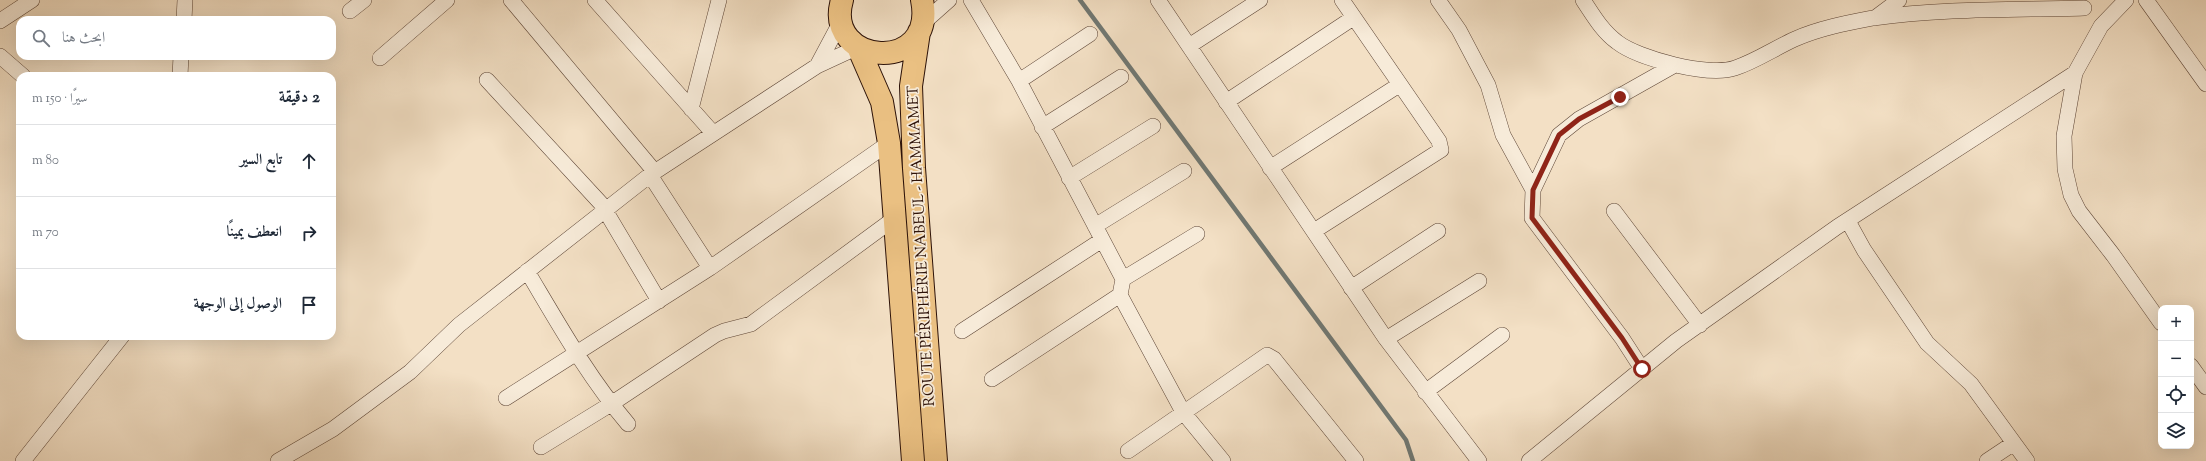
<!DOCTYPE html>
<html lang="ar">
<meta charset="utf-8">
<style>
body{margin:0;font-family:"Sorts Mill Goudy",Amiri,serif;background:#f6f6f7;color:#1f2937;direction:rtl}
.controls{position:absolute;right:12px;bottom:12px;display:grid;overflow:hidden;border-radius:8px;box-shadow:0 4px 16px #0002}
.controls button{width:36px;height:36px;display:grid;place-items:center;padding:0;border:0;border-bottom:1px solid #e0e1e3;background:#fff;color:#1f2937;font:20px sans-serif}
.stop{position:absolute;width:12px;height:12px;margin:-9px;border:3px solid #8f2418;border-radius:50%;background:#fff}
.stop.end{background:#8f2418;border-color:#fff;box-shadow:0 1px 4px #0008}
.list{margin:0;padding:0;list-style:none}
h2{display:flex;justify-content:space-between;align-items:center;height:52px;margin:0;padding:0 16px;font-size:17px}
h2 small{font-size:13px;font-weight:400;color:#747a83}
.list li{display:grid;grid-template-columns:26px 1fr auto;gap:12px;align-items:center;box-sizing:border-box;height:72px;padding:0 16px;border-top:1px solid #e0e1e3}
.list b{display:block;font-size:15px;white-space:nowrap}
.list em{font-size:13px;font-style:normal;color:#747a83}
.icon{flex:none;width:22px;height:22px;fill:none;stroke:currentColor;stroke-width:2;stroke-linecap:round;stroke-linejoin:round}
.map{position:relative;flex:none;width:2206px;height:461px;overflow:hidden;direction:ltr}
.search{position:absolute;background:#fff;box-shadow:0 4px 16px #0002;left:16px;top:16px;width:320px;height:44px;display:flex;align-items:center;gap:10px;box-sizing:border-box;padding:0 14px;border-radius:12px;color:#747a83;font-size:15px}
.panel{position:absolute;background:#fff;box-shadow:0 4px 16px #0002;left:16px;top:72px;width:320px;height:268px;border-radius:12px;direction:rtl}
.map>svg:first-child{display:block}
</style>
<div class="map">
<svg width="2206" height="461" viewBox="0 0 2206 461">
<rect width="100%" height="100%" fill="#f3e0c5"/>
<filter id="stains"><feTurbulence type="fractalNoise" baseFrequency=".005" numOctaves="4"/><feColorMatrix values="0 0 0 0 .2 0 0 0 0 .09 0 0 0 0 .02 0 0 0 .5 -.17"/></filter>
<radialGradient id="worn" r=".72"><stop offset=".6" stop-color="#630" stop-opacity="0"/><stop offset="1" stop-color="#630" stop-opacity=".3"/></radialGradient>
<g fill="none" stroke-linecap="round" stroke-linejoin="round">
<!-- stream -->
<path stroke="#707873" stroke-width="4.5" d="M 1080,0 L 1406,440 L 1413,461"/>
<!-- minor casing -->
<g stroke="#5e4637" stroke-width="16">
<path id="minor" d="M 511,0 L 655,172
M 595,0 L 713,133
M 971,0 L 1019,81 L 1123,279 L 1120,295 L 1183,412 L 1223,461
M 1158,0 L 1386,339 L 1479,461
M 1438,0 L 1459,30 L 1488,85 L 1503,135 L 1533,190 L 1532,218 L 1622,338 L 1642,369
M 1583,0 C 1593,15 1602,31 1617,42 C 1639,59 1709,77 1735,68 C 1756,61 1775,48 1795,39 C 1820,28 1847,23 1873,18 C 1943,8 2015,10 2084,8
M 2126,0 L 2101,26 L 2075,73 L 2064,136 L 2065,169 L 2071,195 L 2079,211 L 2113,255 L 2161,323
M 2146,0 L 2206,84
M 350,11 L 364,0
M 1875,18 L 1899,0
M 184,20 L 185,0
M 0,21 L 32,0
M 922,24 L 949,0
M 1189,46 L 1260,0
M 0,56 L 23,76
M 380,58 L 447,0
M 817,66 L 841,21
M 180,76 L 181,56
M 487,80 L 606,209
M 1019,81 L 1090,34
M 1226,102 L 1353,18
M 691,109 L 719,0
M 1042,127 L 1121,77
M 1270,168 L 1399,85
M 650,175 L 710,268
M 1069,178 L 1153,126
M 1533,190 L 1559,135 L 1579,119 L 1673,66
M 605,210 L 659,301
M 1614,211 L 1700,325
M 1848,221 L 1864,250 L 1927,343 L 1971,384 L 2027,461
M 1095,226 L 1184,171
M 1314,231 L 1441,150 L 1439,141 L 1342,0
M 527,271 C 558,323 588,377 628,424
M 1123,279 L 1197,234
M 1351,288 L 1438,231
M 962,331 L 1102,240
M 1386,339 L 1479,281
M 2191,366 L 2206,387
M 992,379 L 1120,295
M 1425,392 L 1502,335
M 506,398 L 710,268 L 889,143
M 541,447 L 611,404 L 715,335 L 724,331 L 751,324 L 895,218
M 1128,451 L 1267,355 L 1274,359 L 1356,461
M 23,461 L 122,336
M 278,461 L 333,429 L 410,372 L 459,325 L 650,175 L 817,66 L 858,47
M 1529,461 L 1676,341 L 1837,227 L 2075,73
M 1987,461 L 2014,443"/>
</g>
<!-- highway casing -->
<g stroke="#2d1208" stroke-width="24">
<path id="highway" d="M 842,0 C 823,66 937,75 922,0
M 919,32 L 911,86 L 914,168 L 936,461
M 858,47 L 882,102 L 889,143 L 913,461"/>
</g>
<!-- minor -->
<use href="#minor" stroke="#f7ebd9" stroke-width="15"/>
<!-- highway -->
<use href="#highway" stroke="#eac082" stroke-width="22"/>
</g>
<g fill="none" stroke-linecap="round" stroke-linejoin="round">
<!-- route -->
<path stroke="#8f2418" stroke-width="5" d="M 1620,97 L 1579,119 L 1559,135 L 1533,190 L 1532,218 L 1622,338 L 1642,369"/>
</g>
<g text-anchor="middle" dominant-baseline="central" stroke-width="3.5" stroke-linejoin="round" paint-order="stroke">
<!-- street labels -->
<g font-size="15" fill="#2d1208" stroke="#f7ebd9">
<text transform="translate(922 246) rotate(-93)">ROUTE PÉRIPHÉRIE NABEUL - HAMMAMET</text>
</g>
</g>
<rect width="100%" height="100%" filter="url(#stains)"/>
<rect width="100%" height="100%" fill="url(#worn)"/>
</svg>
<div class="controls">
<button>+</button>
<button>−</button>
<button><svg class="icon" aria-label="locate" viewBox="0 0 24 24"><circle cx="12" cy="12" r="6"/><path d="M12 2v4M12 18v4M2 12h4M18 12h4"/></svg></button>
<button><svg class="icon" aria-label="layers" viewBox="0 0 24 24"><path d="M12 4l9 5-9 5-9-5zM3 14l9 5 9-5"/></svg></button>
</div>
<div class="stop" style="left:1642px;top:369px"></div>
<div class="stop end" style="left:1620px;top:97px"></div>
<div class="search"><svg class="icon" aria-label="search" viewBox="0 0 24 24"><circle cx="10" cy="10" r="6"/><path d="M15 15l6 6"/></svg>ابحث هنا</div>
<section class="panel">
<h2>2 دقيقة<small>سيرًا · 150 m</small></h2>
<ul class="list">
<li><svg class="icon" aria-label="ahead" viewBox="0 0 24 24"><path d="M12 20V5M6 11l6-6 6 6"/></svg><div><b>تابع السير</b></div><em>80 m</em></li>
<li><svg class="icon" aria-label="right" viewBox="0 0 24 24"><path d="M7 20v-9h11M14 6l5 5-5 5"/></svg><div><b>انعطف يمينًا</b></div><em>70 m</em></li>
<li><svg class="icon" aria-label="arrive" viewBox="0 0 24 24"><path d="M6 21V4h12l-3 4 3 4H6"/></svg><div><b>الوصول إلى الوجهة</b></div></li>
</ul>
</section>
</div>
